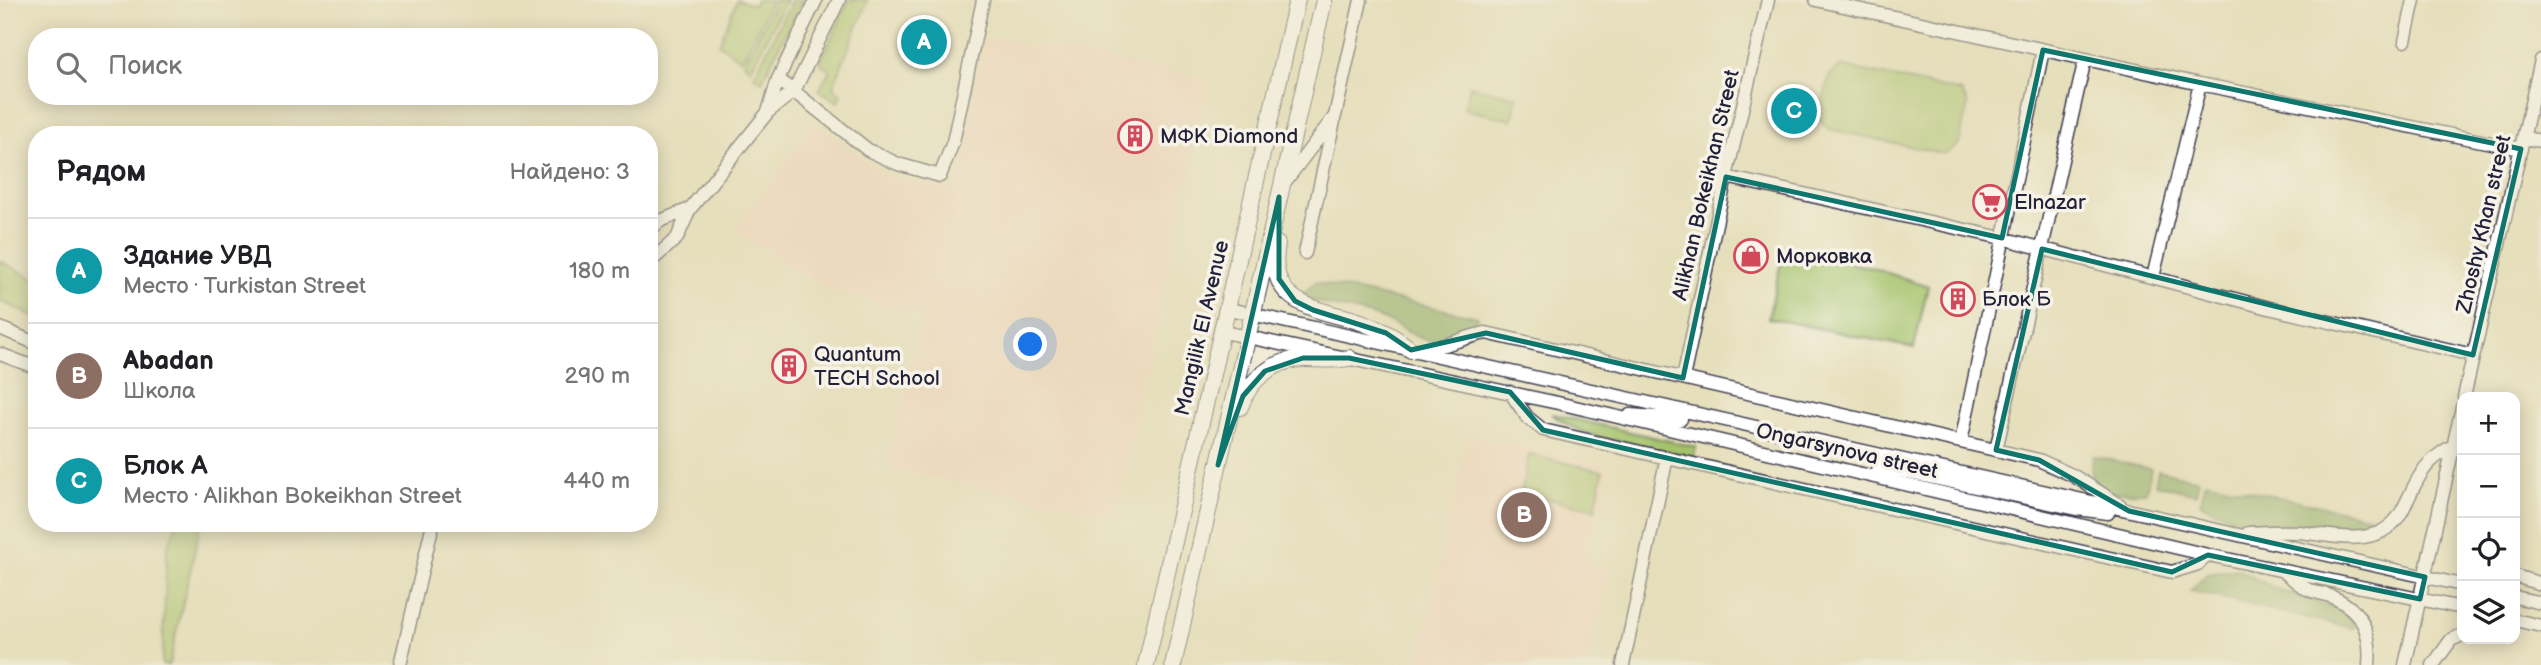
<!DOCTYPE html>
<html lang="ru">
<meta charset="utf-8">
<style>
body{margin:0;font-family:"Balsamiq Sans",sans-serif;background:#f6f6f6;color:#202124}
.controls{position:absolute;right:21px;bottom:21px;display:grid;overflow:hidden;border-radius:14px;box-shadow:0 4px 18px #0003}
.controls button{width:63px;height:63px;display:grid;place-items:center;padding:0;border:0;border-bottom:2px solid #e0e0e0;background:#fff;color:#202124;font:35px sans-serif}
.you{position:absolute;left:1031px;top:345px;width:24px;height:24px;margin:-18px;border:5px solid #fff;border-radius:50%;background:#1a73e8;box-shadow:0 0 0 10px #1a73e833}
.badge{display:grid;place-items:center;width:46px;height:46px;border-radius:50%;background:#0b8043;color:#fff;font-size:23px;font-weight:700}
.pin{position:absolute;translate:-50% -50%;border:4px solid #fff;box-shadow:0 2px 7px #0006}
.list{margin:0;padding:0;list-style:none}
h2{display:flex;justify-content:space-between;align-items:center;height:91px;margin:0;padding:0 28px;font-size:30px}
h2 small{font-size:23px;font-weight:400;color:#757577}
.list li{display:grid;grid-template-columns:46px 1fr auto;gap:21px;align-items:center;box-sizing:border-box;height:105px;padding:0 28px;border-top:2px solid #e0e0e0}
.list b{display:block;font-size:26px;white-space:nowrap}
.list p{margin:0;font-size:23px;white-space:nowrap;color:#757577}
.list em{font-size:23px;font-style:normal;color:#757577}
.icon{flex:none;width:38px;height:38px;fill:none;stroke:currentColor;stroke-width:2;stroke-linecap:round;stroke-linejoin:round}
.map{position:relative;flex:none;width:2541px;height:665px;overflow:hidden}
.search{position:absolute;background:#fff;box-shadow:0 4px 18px #0003;left:28px;top:28px;width:630px;height:77px;display:flex;align-items:center;gap:18px;box-sizing:border-box;padding:0 24px;border-radius:28px;color:#757577;font-size:26px}
.panel{position:absolute;background:#fff;box-shadow:0 4px 18px #0003;left:28px;top:126px;width:630px;height:406px;border-radius:28px}
.map>svg:first-child{display:block}
</style>
<div class="map">
<svg width="2541" height="665" viewBox="0 0 2541 665">
<rect width="100%" height="100%" fill="#f7f3e8"/>
<filter id="ink" filterUnits="userSpaceOnUse"><feTurbulence type="fractalNoise" baseFrequency=".0143" numOctaves="2"/><feDisplacementMap in="SourceGraphic" scale="14" xChannelSelector="R" yChannelSelector="G"/><feConvolveMatrix kernelMatrix="1 2 1 2 8 2 1 2 1" color-interpolation-filters="sRGB"/></filter>
<filter id="wash" filterUnits="userSpaceOnUse"><feTurbulence type="fractalNoise" baseFrequency=".00686" numOctaves="4" result="noise"/><feDisplacementMap in="SourceGraphic" scale="28" xChannelSelector="R" yChannelSelector="G"/><feGaussianBlur stdDeviation="1.57" result="paint"/><feColorMatrix in="noise" values="0 0 0 0 0 0 0 0 0 0 0 0 0 0 0 0 0 1.4 0 .05"/><feComposite in="paint" operator="in"/></filter>
<g filter="url(#wash)">
<rect width="100%" height="100%" fill="#e6dfbb"/>
<!-- built -->
<path fill="#f4d3c1" d="M 985,36 L 1209,80 L 1116,516 L 887,468 L 922,316 L 824,288 L 734,231 L 813,123 L 888,176 L 955,191 Z
M 1468,435 L 1609,466 L 1587,564 L 1610,570 L 1588,665 L 1416,665 Z"/>
<!-- green -->
<path fill="#a4c26a" stroke="#637252" stroke-width="2" d="M 737,0 L 754,5 L 756,0 L 772,0 L 742,60 L 719,44 Z
M 776,0 L 786,0 L 751,69 L 744,64 Z
M 792,0 L 802,0 L 762,81 L 754,76 Z
M 849,0 L 868,0 L 833,87 L 841,94 L 838,102 L 819,90 L 830,70 L 820,63 Z
M 1841,66 L 1962,92 L 1968,104 L 1959,144 L 1945,154 L 1828,129 L 1819,118 L 1829,76 Z
M 1470,86 L 1517,97 L 1512,120 L 1464,109 Z
M 1784,250 L 1869,267 L 1928,286 L 1914,348 L 1768,318 Z
M 0,261 L 37,280 L 37,318 L 0,301 Z
M 1552,414 L 1696,447 L 1694,457 C 1653,447 1584,442 1552,414 Z
M 1529,455 L 1603,471 L 1595,509 L 1521,493 Z
M 177,523 L 201,523 L 169,665 L 162,665 L 167,548 Z"/>
<!-- forest -->
<path fill="#83a85e" stroke="#52654c" stroke-width="2" d="M 1316,282 L 1478,317 C 1469,330 1451,341 1436,341 C 1416,341 1402,326 1385,320 C 1358,309 1327,308 1300,296 Z
M 2093,456 L 2151,469 L 2146,492 L 2107,493 L 2091,476 Z
M 2158,470 L 2199,480 L 2196,494 L 2155,484 Z
M 2206,481 L 2376,518 L 2381,526 C 2353,539 2329,527 2300,524 C 2291,524 2282,525 2273,525 C 2245,525 2225,516 2200,503 Z
M 2237,569 L 2276,589 L 2338,608 L 2357,626 L 2351,628 L 2190,591 L 2207,574 Z"/>
</g>
<g filter="url(#ink)">
<g fill="none" stroke-linecap="round" stroke-linejoin="round">
<!-- minor casing -->
<g stroke="#3f3e4e" stroke-width="15">
<path id="minor" d="M 1816,0 L 2200,84 L 2153,277
M 2405,41 L 2414,0
M 778,79 L 868,150 L 898,164 L 940,176 L 953,142 L 983,0
M 2200,84 L 2521,149
M 768,112 L 778,79 L 816,0
M 2524,138 L 2541,141
M 1726,177 L 2002,238 L 2269,308 L 2473,355
M 1284,183 L 1335,116 L 1361,0
M 649,231 L 660,221 L 690,209
M 1305,253 L 1334,121
M 649,263 L 677,238 L 690,209 L 768,112 L 794,91 L 839,0
M 1229,309 L 2462,585
M 0,328 L 37,344
M 1224,332 L 1558,403 L 2208,555 L 2462,608
M 1422,349 C 1444,348 1464,337 1486,333 L 2039,460 L 2074,476 L 2120,505
M 0,354 L 37,368
M 1683,378 L 1726,177 L 1768,0
M 1510,392 L 1527,417 L 1543,430 L 2172,572 L 2198,564 L 2208,555
M 2464,397 L 2541,60
M 1630,415 L 1681,419
M 1961,442 L 2043,50
M 1996,450 L 2085,59
M 1887,479 L 1877,472 L 1878,466 L 2077,509 L 2108,513
M 2248,533 C 2265,532 2281,531 2298,532 C 2333,535 2380,551 2402,511 C 2419,478 2420,464 2454,445
M 2283,571 C 2291,577 2300,586 2309,590 C 2315,593 2323,593 2330,596 C 2362,609 2372,632 2369,665
M 2515,576 L 2541,584
M 2515,597 L 2541,603
M 2515,620 L 2541,626
M 400,665 L 433,523
M 1623,665 L 1667,457
M 2405,665 L 2462,407
M 2433,665 L 2451,640 L 2462,635"/>
</g>
<!-- major casing -->
<g stroke="#3f3e4e" stroke-width="18">
<path id="major" d="M 1277,244 C 1267,296 1303,307 1344,317 C 1368,323 1392,334 1411,350
M 1240,407 C 1249,379 1276,358 1306,359 C 1322,359 1334,361 1349,358
M 1146,665 L 1297,0
M 1173,665 L 1324,0"/>
</g>
<!-- minor -->
<use href="#minor" stroke="#fff" stroke-width="12"/>
<!-- major -->
<use href="#major" stroke="#fff" stroke-width="16"/>
</g>
</g>
<!-- marked area -->
<path d="M0 0H2541V665H0ZM 2043,50 L 2521,149 L 2473,355 L 2042,249 L 1996,450 L 2039,460 L 2129,511 L 2425,577 L 2420,599 L 2208,555 L 2172,572 L 1543,430 L 1510,392 L 1349,358 L 1303,358 L 1265,371 L 1243,396 L 1218,465 L 1279,197 L 1279,279 L 1295,301 L 1313,310 L 1386,333 L 1411,350 L 1486,333 L 1683,378 L 1726,177 L 2002,238 Z" fill="#e6dfbb" fill-opacity=".55" fill-rule="evenodd"/>
<path fill="none" stroke="#0f766e" stroke-width="5" stroke-linejoin="round" d="M 2043,50 L 2521,149 L 2473,355 L 2042,249 L 1996,450 L 2039,460 L 2129,511 L 2425,577 L 2420,599 L 2208,555 L 2172,572 L 1543,430 L 1510,392 L 1349,358 L 1303,358 L 1265,371 L 1243,396 L 1218,465 L 1279,197 L 1279,279 L 1295,301 L 1313,310 L 1386,333 L 1411,350 L 1486,333 L 1683,378 L 1726,177 L 2002,238 Z"/>
<!-- icons -->
<defs>
<g id="building-ring" transform="scale(1.75)"><circle r="9.5" fill="#f7f3e8" stroke="#d1495b" stroke-width="1.5"/><path d="M-4-6H4V6H1V3H-1V6H-4ZM-2.5-4.3h1.7v1.8h-1.7ZM.8-4.3h1.7v1.8H.8ZM-2.5-1h1.7V.8h-1.7ZM.8-1h1.7V.8H.8Z" fill="#d1495b"/></g>
<g id="supermarket-ring" transform="scale(1.75)"><circle r="9.5" fill="#f7f3e8" stroke="#d1495b" stroke-width="1.5"/><path d="M-6-5.5h2.5l.6 2H6L4.5 2H-2.5L-4.4-4H-6ZM-1.5 3.2a1.3 1.3 0 1 0 .1 0ZM3 3.2a1.3 1.3 0 1 0 .1 0Z" fill="#d1495b"/></g>
<g id="shop-ring" transform="scale(1.75)"><circle r="9.5" fill="#f7f3e8" stroke="#d1495b" stroke-width="1.5"/><path d="M-5-2.5h2.3a2.7 3.5 0 0 1 5.4 0H5L5.5 6h-11ZM-1.5-2.5h3a1.5 2.3 0 0 0-3 0Z" fill="#d1495b"/></g>
</defs>
<g fill-rule="evenodd">
<use href="#building-ring" x="1135" y="136"/>
<use href="#supermarket-ring" x="1990" y="202"/>
<use href="#shop-ring" x="1751" y="256"/>
<use href="#building-ring" x="1958" y="299"/>
<use href="#building-ring" x="789" y="366"/>
</g>
<g text-anchor="middle" dominant-baseline="central" stroke-width="7" stroke-linejoin="round" paint-order="stroke">
<!-- poi labels -->
<g font-size="21" fill="#22223b" stroke="#f7f3e8" text-anchor="start">
<text x="1160" y="136">МФК Diamond</text>
<text x="2014" y="202">Elnazar</text>
<text x="1776" y="256">Морковка</text>
<text x="1982" y="299">Блок Б</text>
<text x="814" y="354">Quantum<tspan x="814" dy="24">TECH School</tspan></text>
</g>
<!-- street labels -->
<g font-size="21" fill="#22223b" stroke="#f7f3e8">
<text transform="translate(1706 185) rotate(-77)">Alikhan Bokeikhan Street</text>
<text transform="translate(2484 224) rotate(-77)">Zhoshy Khan street</text>
<text transform="translate(1202 328) rotate(-77)">Mangilik El Avenue</text>
<text transform="translate(1847 451) rotate(13)">Ongarsynova street</text>
</g>
</g>
</svg>
<div class="controls">
<button>+</button>
<button>−</button>
<button><svg class="icon" aria-label="locate" viewBox="0 0 24 24"><circle cx="12" cy="12" r="6"/><path d="M12 2v4M12 18v4M2 12h4M18 12h4"/></svg></button>
<button><svg class="icon" aria-label="layers" viewBox="0 0 24 24"><path d="M12 4l9 5-9 5-9-5zM3 14l9 5 9-5"/></svg></button>
</div>
<div class="you"></div>
<div class="pin badge" style="left:924px;top:42px;background:#0f9aa8">A</div>
<div class="pin badge" style="left:1524px;top:515px;background:#8d6e63">B</div>
<div class="pin badge" style="left:1794px;top:111px;background:#0f9aa8">C</div>
<div class="search"><svg class="icon" aria-label="search" viewBox="0 0 24 24"><circle cx="10" cy="10" r="6"/><path d="M15 15l6 6"/></svg>Поиск</div>
<section class="panel">
<h2>Рядом<small>Найдено: 3</small></h2>
<ul class="list">
<li><span class="badge" style="background:#0f9aa8">A</span><div><b>Здание УВД</b><p>Место · Turkistan Street</p></div><em>180 m</em></li>
<li><span class="badge" style="background:#8d6e63">B</span><div><b>Abadan</b><p>Школа</p></div><em>290 m</em></li>
<li><span class="badge" style="background:#0f9aa8">C</span><div><b>Блок А</b><p>Место · Alikhan Bokeikhan Street</p></div><em>440 m</em></li>
</ul>
</section>
</div>
